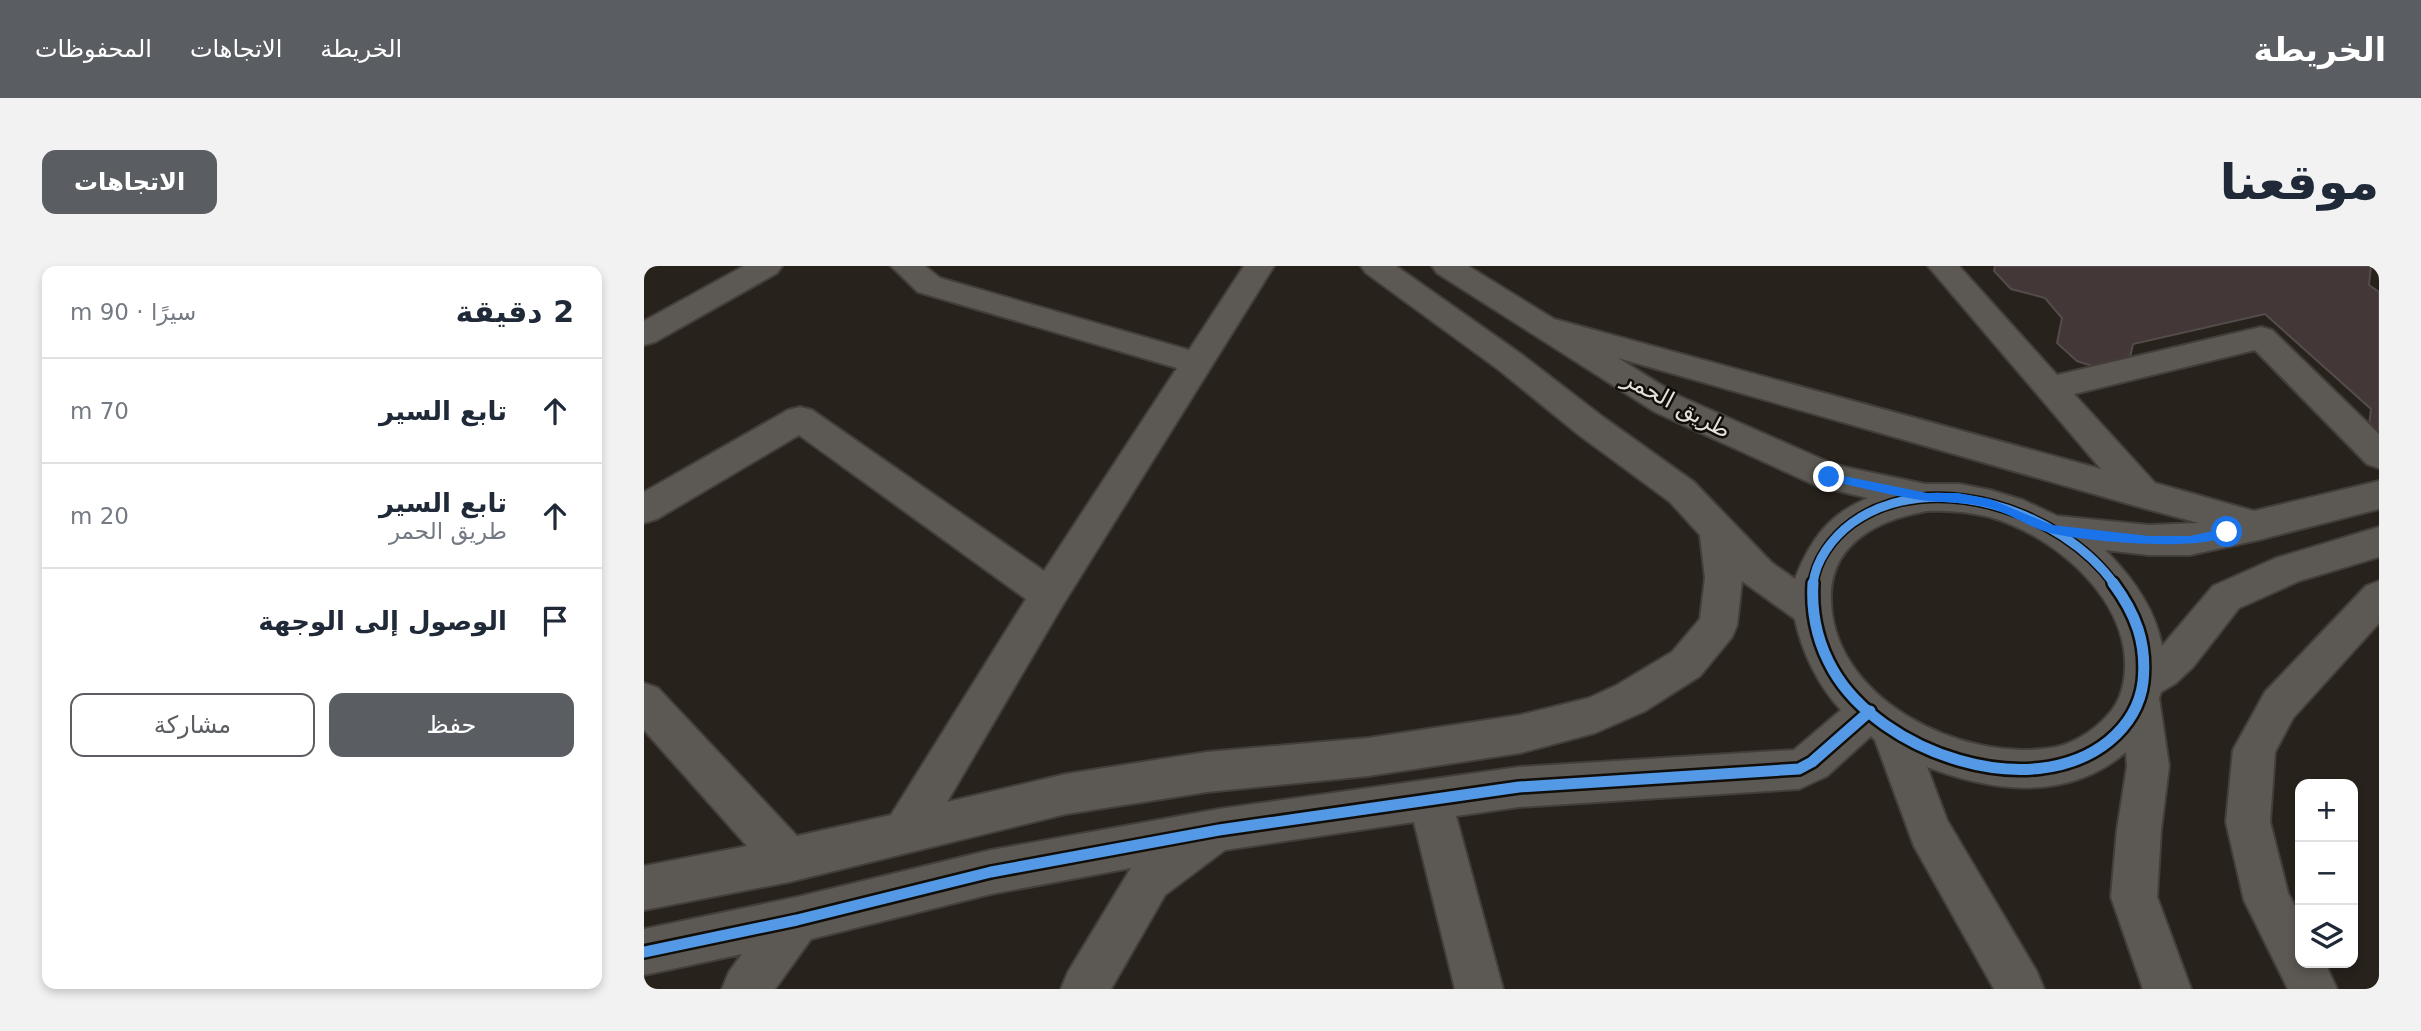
<!DOCTYPE html>
<html lang="ar">
<meta charset="utf-8">
<style>
body{margin:0;font-family:"DejaVu Sans",Cairo,sans-serif;background:#f2f2f3;color:#1f2937;direction:rtl}
.controls{position:absolute;right:21px;bottom:21px;display:grid;overflow:hidden;border-radius:14px;box-shadow:0 4px 10px #0003}
.controls button{width:63px;height:63px;display:grid;place-items:center;padding:0;border:0;border-bottom:2px solid #e0e1e3;background:#fff;color:#1f2937;font:35px sans-serif}
.stop{position:absolute;width:21px;height:21px;margin:-16px;border:5px solid #1a73e8;border-radius:50%;background:#fff}
.stop.end{background:#1a73e8;border-color:#fff;box-shadow:0 2px 7px #0008}
.list{margin:0;padding:0;list-style:none}
h2{display:flex;justify-content:space-between;align-items:center;height:91px;margin:0;padding:0 28px;font-size:30px}
h2 small{font-size:23px;font-weight:400;color:#747a83}
.list li{display:grid;grid-template-columns:46px 1fr auto;gap:21px;align-items:center;box-sizing:border-box;height:105px;padding:0 28px;border-top:2px solid #e0e1e3}
.list b{display:block;font-size:26px;white-space:nowrap}
.list p{margin:0;font-size:23px;white-space:nowrap;color:#747a83}
.list em{font-size:23px;font-style:normal;color:#747a83}
.actions{display:flex;gap:14px;padding:21px 28px}
.actions a{flex:1;padding:16px 0;border:2px solid #5a5d62;border-radius:14px;text-align:center;font-size:24px;color:#5a5d62}
.actions .main{background:#5a5d62;color:#fff}
.icon{flex:none;width:38px;height:38px;fill:none;stroke:currentColor;stroke-width:2;stroke-linecap:round;stroke-linejoin:round}
.map{position:relative;flex:none;width:1735px;height:723px;overflow:hidden;direction:ltr;border-radius:14px}
header{display:flex;align-items:center;gap:42px;box-sizing:border-box;height:98px;padding:0 35px;background:#5a5d62;color:#fff}
header strong{font-size:33px}
nav{display:flex;gap:38px;margin-inline-start:auto;font-size:24px}
.intro{display:flex;align-items:center;justify-content:space-between;box-sizing:border-box;height:168px;padding:0 42px}
h1{margin:0;font-size:49px}
.button{padding:18px 32px;border-radius:14px;background:#5a5d62;color:#fff;font-size:24px;font-weight:700}
main{display:flex;gap:42px;padding:0 42px}
aside{flex:1;background:#fff;border-radius:14px;box-shadow:0 4px 10px #0003}
.map>svg:first-child{display:block}
</style>
<header>
<strong>الخريطة</strong>
<nav><a>الخريطة</a><a>الاتجاهات</a><a>المحفوظات</a></nav>
</header>
<div class="intro"><h1>موقعنا</h1><a class="button">الاتجاهات</a></div>
<main>
<div class="map">
<svg width="1735" height="723" viewBox="0 0 1735 723">
<rect width="100%" height="100%" fill="#28221c"/>
<!-- building -->
<path fill="#443738" stroke="#524c4a" stroke-width="2" d="M 1351,0 L 1727,0 L 1725,19 L 1735,26 L 1735,177 L 1724,167 L 1727,143 L 1621,48 L 1489,78 L 1485,96 L 1460,104 L 1433,95 L 1413,77 L 1418,52 L 1401,32 L 1367,23 L 1350,5 Z"/>
<g fill="none" stroke-linecap="round" stroke-linejoin="round">
<!-- minor casing -->
<g stroke="#433e39" stroke-width="4">
<path id="minor" d="M 100,0 L 138,0 L 133,7 L 11,76 L 0,79 L 0,55 Z
M 247,0 L 281,0 L 296,12 L 545,84 L 600,0 L 630,0 L 418,340 L 303,536 L 422,508 L 563,486 L 724,472 L 876,449 L 945,432 L 973,419 L 1028,386 L 1056,353 L 1061,312 L 1056,269 L 1026,236 L 935,169 L 855,104 L 722,7 L 717,0 L 752,0 L 877,88 L 959,151 L 1050,216 L 1128,297 L 1151,313 C 1166,274 1185,248 1224,232 L 1173,220 L 1011,146 L 793,7 L 788,0 L 824,0 L 910,53 L 1457,203 L 1284,0 L 1315,0 L 1413,109 L 1617,61 L 1628,64 L 1735,168 L 1735,202 L 1723,198 L 1611,84 L 1430,128 L 1511,217 L 1610,245 L 1735,215 L 1735,243 L 1614,274 L 1546,289 L 1505,289 L 1461,284 C 1488,311 1511,342 1518,380 L 1569,320 L 1632,292 L 1735,261 L 1735,291 L 1655,315 L 1595,342 L 1549,401 L 1532,417 L 1517,426 L 1515,432 L 1525,500 L 1517,564 L 1513,631 L 1547,723 L 1499,723 L 1467,631 L 1473,564 L 1483,500 L 1482,486 C 1424,536 1348,526 1283,501 L 1303,554 L 1393,706 L 1400,723 L 1350,723 L 1270,580 L 1231,474 L 1227,470 L 1183,510 L 1155,523 L 875,541 L 812,550 L 859,723 L 811,723 L 770,556 L 581,584 L 521,629 L 467,723 L 417,723 L 424,706 L 487,602 L 347,628 L 167,673 L 131,723 L 78,723 L 85,706 L 98,688 L 0,709 L 0,663 L 153,631 L 347,584 L 575,543 L 875,501 L 1150,484 L 1197,444 C 1174,419 1158,386 1151,353 L 1098,315 L 1093,359 L 1088,371 L 1056,410 L 1001,445 L 951,467 L 876,487 L 724,510 L 563,526 L 422,548 L 145,616 L 0,644 L 0,600 L 103,580 L 0,464 L 0,417 L 14,422 L 153,570 L 247,549 L 382,333 L 155,169 L 13,253 L 0,257 L 0,226 L 144,144 L 156,141 L 168,144 L 400,305 L 533,102 L 274,26 ZM 974,92 L 1499,242 L 1555,257 L 1505,259 L 1413,250 L 1379,234 L 1346,224 L 1315,218 L 1281,218 L 1191,199 L 1035,130 ZM 1283,245 C 1304,244 1325,246 1346,251 C 1405,268 1470,321 1480,383 C 1483,403 1481,427 1468,444 C 1455,461 1434,476 1412,481 C 1320,499 1182,432 1187,326 C 1190,274 1238,253 1283,245 Z
M 1735,315 L 1735,357 L 1649,452 L 1631,486 L 1626,556 L 1644,627 L 1656,650 L 1656,697 L 1681,697 L 1693,723 L 1644,723 L 1600,634 L 1582,556 L 1589,484 L 1621,426 L 1722,320 Z"/>
</g>
<!-- minor -->
<use href="#minor" fill="#5c5853" fill-rule="evenodd"/>
<!-- cycleway-far1 casing -->
<g stroke="#110d08" stroke-width="12">
<path id="cycleway-far1" d="M 1169,319 C 1171,294 1189,271 1208,257 C 1287,200 1418,245 1471,319"/>
</g>
<!-- cycleway casing -->
<g stroke="#110d08" stroke-width="16">
<path id="cycleway" d="M 1169,317 C 1167,349 1173,376 1189,404 C 1236,486 1386,539 1465,475 C 1483,460 1496,440 1499,416 C 1503,377 1492,348 1469,317
M 0,686 L 153,654 L 347,606 L 575,564 L 875,521 L 1155,503 L 1168,496 L 1226,445"/>
</g>
<!-- cycleway-far1 -->
<use href="#cycleway-far1" stroke="#5399e6" stroke-width="9"/>
<!-- cycleway -->
<use href="#cycleway" stroke="#5399e6" stroke-width="11"/>
</g>
<!-- route -->
<path fill="#1a73e8" d="M 1185,207 L 1283,227 L 1314,227 L 1346,233 L 1408,259 L 1505,270 L 1546,270 L 1583,262 L 1588,266 C 1568,288 1436,275 1406,267 C 1384,261 1364,246 1342,241 C 1322,236 1304,237 1284,235 C 1251,231 1217,221 1185,215 L 1180,211 Z"/>
<g text-anchor="middle" dominant-baseline="central" stroke-width="5" stroke-linejoin="round" paint-order="stroke">
<!-- street labels -->
<g font-size="23" fill="#e5dfd7" stroke="#110d08">
<text transform="translate(1033 138) rotate(28)">طريق الحمر</text>
</g>
</g>
</svg>
<div class="controls">
<button>+</button>
<button>−</button>
<button><svg class="icon" aria-label="layers" viewBox="0 0 24 24"><path d="M12 4l9 5-9 5-9-5zM3 14l9 5 9-5"/></svg></button>
</div>
<div class="stop" style="left:1583px;top:266px"></div>
<div class="stop end" style="left:1185px;top:211px"></div>
</div>
<aside>
<h2>2 دقيقة<small>سيرًا · 90 m</small></h2>
<ul class="list">
<li><svg class="icon" aria-label="ahead" viewBox="0 0 24 24"><path d="M12 20V5M6 11l6-6 6 6"/></svg><div><b>تابع السير</b></div><em>70 m</em></li>
<li><svg class="icon" aria-label="ahead" viewBox="0 0 24 24"><path d="M12 20V5M6 11l6-6 6 6"/></svg><div><b>تابع السير</b><p>طريق الحمر</p></div><em>20 m</em></li>
<li><svg class="icon" aria-label="arrive" viewBox="0 0 24 24"><path d="M6 21V4h12l-3 4 3 4H6"/></svg><div><b>الوصول إلى الوجهة</b></div></li>
</ul>
<div class="actions"><a class="main">حفظ</a><a>مشاركة</a></div>
</aside>
</main>
